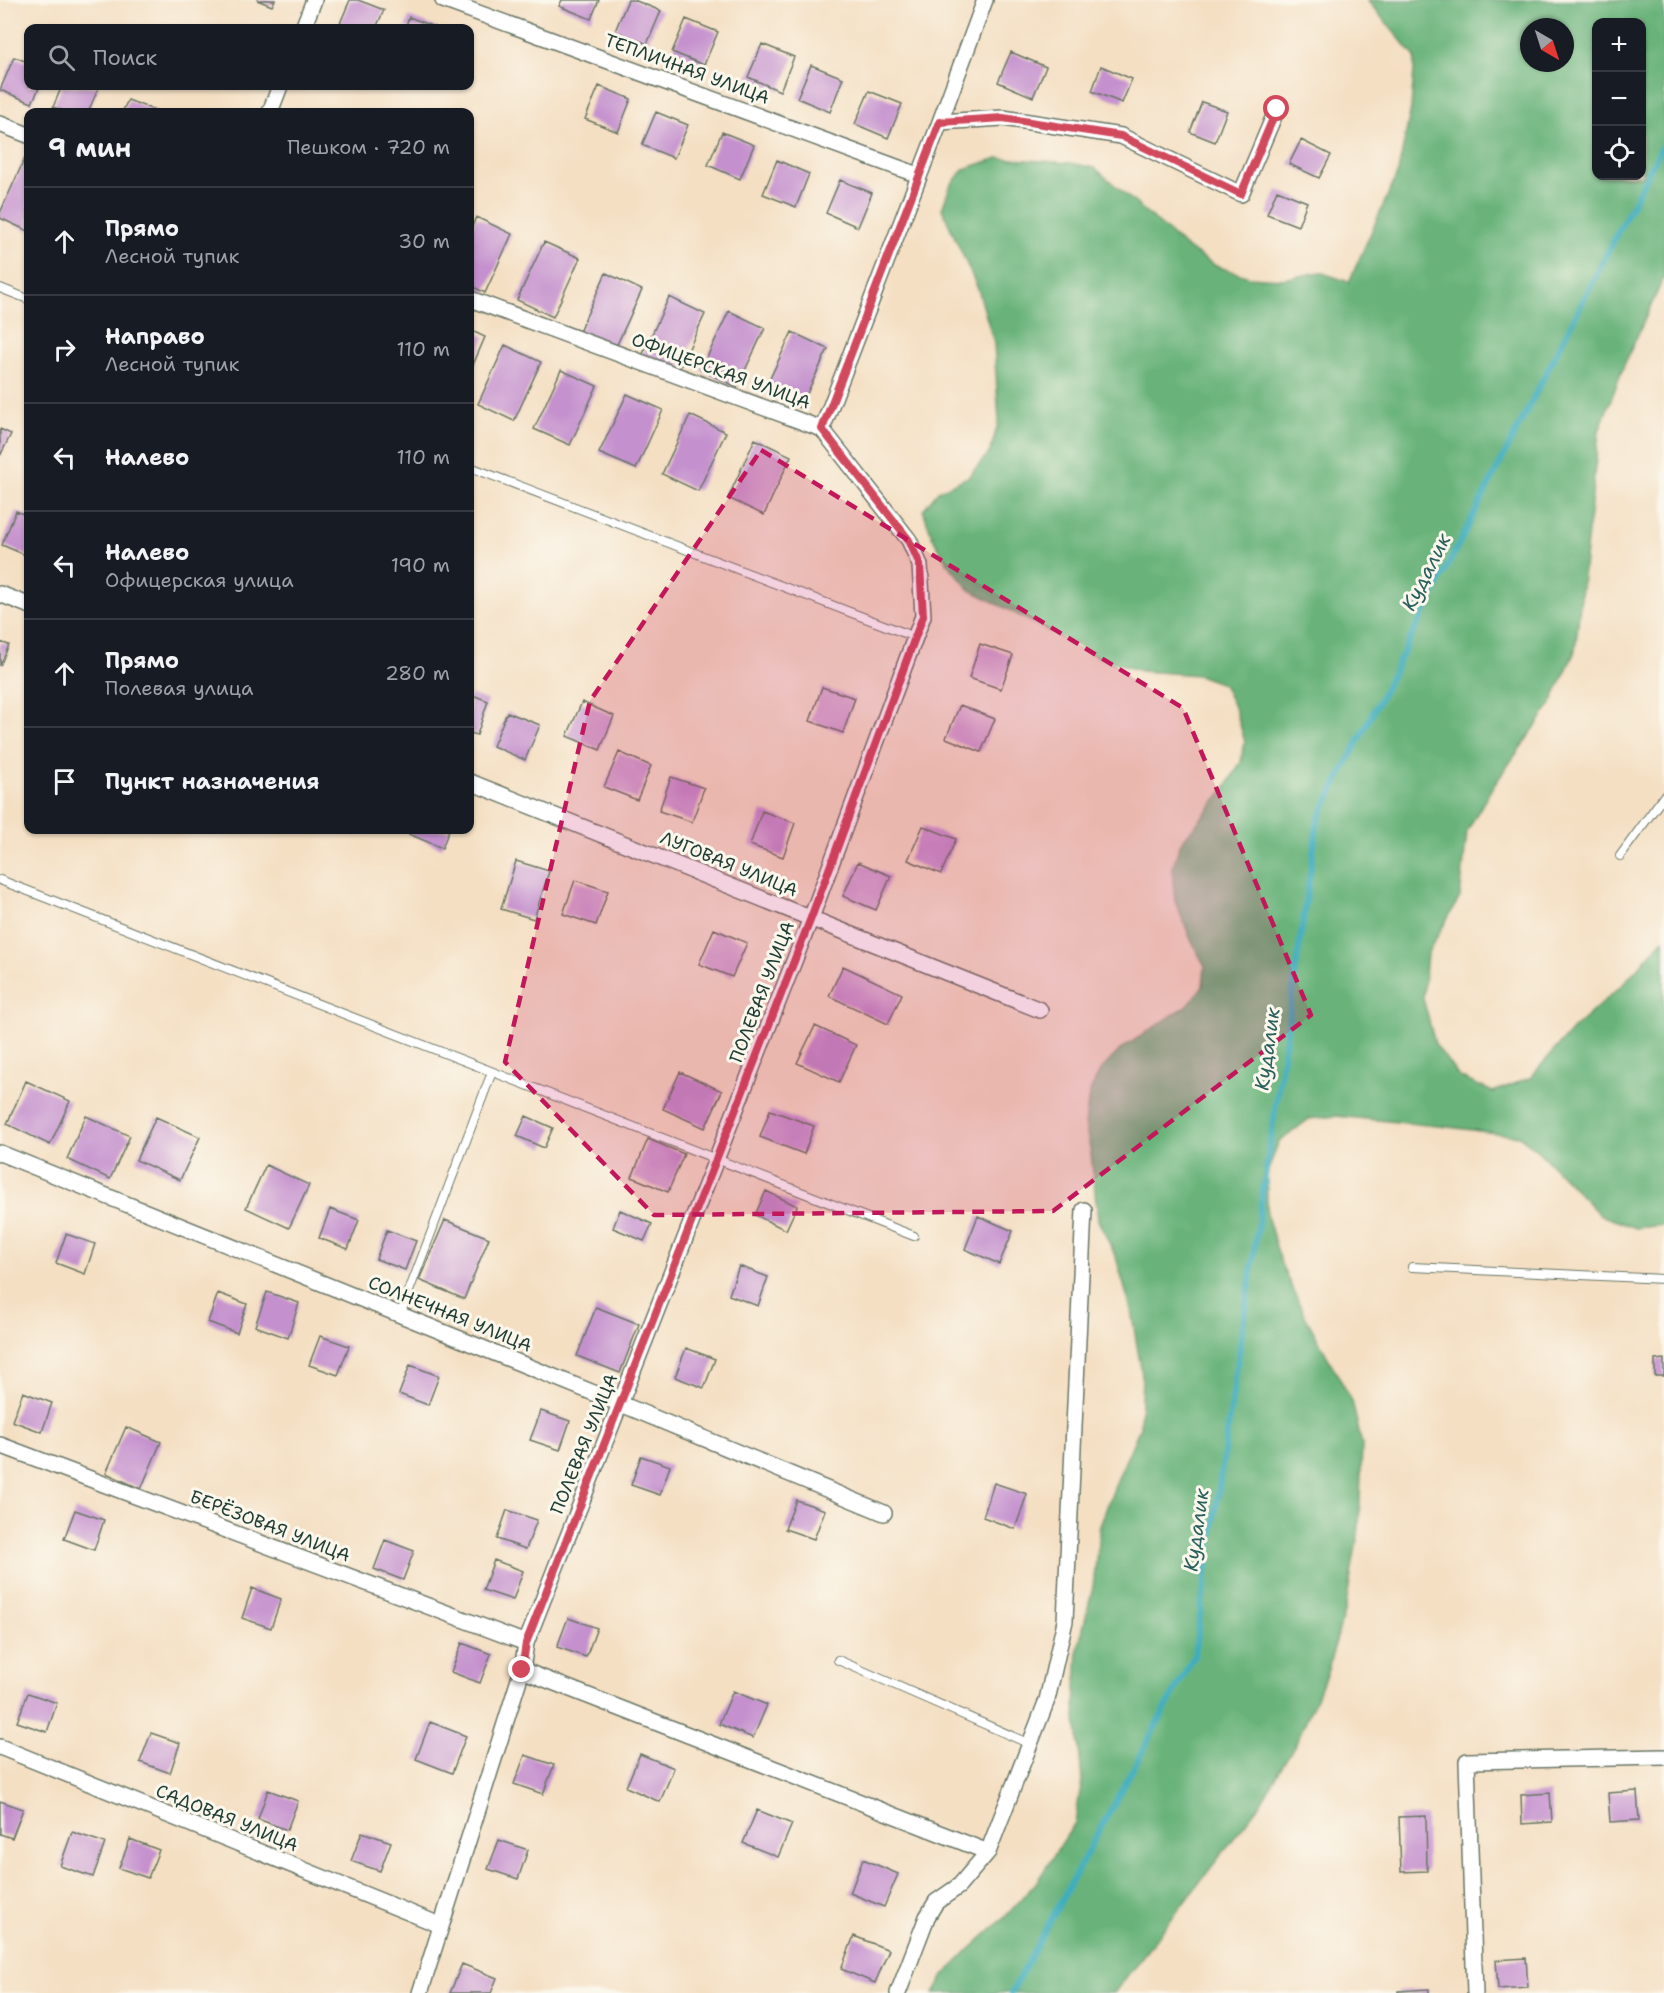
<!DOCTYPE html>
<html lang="ru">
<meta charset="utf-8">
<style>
body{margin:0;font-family:"Shantell Sans",sans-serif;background:#20242c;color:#f1f3f6}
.controls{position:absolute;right:18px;top:18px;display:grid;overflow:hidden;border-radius:12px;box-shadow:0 2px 4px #0004}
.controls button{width:54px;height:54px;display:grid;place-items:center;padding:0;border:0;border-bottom:2px solid #363941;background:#171b24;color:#f1f3f6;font:30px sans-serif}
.compass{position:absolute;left:1520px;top:18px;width:54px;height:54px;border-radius:50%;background:#171b24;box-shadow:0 2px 4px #0004;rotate:141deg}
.stop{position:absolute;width:18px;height:18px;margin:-14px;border:4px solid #d1495b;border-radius:50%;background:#fff}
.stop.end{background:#d1495b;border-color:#fff;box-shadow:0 2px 6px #0008}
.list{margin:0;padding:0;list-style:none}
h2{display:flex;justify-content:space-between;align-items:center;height:78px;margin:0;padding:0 24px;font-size:26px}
h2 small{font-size:20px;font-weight:400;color:#9ea1a6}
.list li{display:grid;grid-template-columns:39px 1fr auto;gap:18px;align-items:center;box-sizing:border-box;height:108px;padding:0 24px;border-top:2px solid #363941}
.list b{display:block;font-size:22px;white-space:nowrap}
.list p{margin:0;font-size:20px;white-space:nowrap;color:#9ea1a6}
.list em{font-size:20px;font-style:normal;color:#9ea1a6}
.icon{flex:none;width:33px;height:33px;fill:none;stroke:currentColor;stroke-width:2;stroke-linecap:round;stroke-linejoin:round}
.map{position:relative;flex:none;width:1664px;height:1993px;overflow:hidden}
.search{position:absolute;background:#171b24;box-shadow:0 2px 4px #0004;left:24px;top:24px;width:450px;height:66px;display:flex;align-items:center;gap:15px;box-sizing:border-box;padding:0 21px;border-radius:12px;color:#9ea1a6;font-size:22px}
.panel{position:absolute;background:#171b24;box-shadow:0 2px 4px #0004;left:24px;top:108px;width:450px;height:726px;border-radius:12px}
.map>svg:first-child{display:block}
</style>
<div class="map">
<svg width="1664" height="1993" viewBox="0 0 1664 1993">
<rect width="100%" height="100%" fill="#fbf7ec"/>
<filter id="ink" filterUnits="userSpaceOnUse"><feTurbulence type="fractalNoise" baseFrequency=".0167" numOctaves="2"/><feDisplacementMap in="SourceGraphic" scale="12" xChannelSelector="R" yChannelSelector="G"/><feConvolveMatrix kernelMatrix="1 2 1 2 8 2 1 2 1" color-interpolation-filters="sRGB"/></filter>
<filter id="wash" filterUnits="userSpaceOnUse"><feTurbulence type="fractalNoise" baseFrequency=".008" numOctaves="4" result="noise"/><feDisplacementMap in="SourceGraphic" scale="24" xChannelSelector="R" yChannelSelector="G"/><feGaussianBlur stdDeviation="1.35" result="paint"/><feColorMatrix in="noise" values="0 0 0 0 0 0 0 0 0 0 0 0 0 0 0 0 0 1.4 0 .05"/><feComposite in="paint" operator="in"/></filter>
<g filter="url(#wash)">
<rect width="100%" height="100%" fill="#f4dfc3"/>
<!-- forest -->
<path fill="#69b37a" stroke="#447857" stroke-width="1.5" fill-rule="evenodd" d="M 1367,0 L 1664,0 L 1664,277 L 1625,363 L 1599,431 L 1575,651 L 1550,706 L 1490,791 L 1467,831 L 1460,897 L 1427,954 L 1423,998 L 1435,1044 L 1459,1077 L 1493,1092 L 1530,1078 L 1573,1029 L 1623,984 L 1664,939 L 1664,1225 L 1636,1228 L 1600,1215 L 1539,1152 L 1519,1136 L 1448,1127 L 1336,1116 L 1309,1119 L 1278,1143 L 1267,1174 L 1267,1215 L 1281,1264 L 1304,1314 L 1352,1401 L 1362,1445 L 1359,1527 L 1346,1605 L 1327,1673 L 1297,1741 L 1258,1807 L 1114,1993 L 934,1993 L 944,1976 L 970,1949 L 1004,1918 L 1036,1883 L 1075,1823 L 1082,1780 L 1075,1707 L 1078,1649 L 1093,1587 L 1100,1525 L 1118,1478 L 1140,1427 L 1142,1375 L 1131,1310 L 1116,1257 L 1098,1220 L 1091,1154 L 1085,1124 L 1089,1094 L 1100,1071 L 1121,1049 L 1188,1005 L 1203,986 L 1205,966 L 1192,942 L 1175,901 L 1172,869 L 1180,844 L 1224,790 L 1241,762 L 1245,742 L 1236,711 L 1223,684 L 1198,675 L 1141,671 L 1099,657 L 970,590 L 948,564 L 932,536 L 923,510 L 938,491 L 968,477 L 990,452 L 999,421 L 994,343 L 978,289 L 942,209 L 950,186 L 964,169 L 998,158 L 1071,163 L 1095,168 L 1187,248 L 1216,266 L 1249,277 L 1283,279 L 1320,272 L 1349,282 L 1398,172 L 1411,108 L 1415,57 ZM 1596,22 L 1642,22 L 1642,176 L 1596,176 ZM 1529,27 L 1565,27 L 1565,63 L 1529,63 Z"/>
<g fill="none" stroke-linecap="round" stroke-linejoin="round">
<!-- stream -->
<path stroke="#40adbe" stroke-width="6" d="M 1011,1993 L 1194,1656 L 1318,820 L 1664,142"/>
</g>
<g id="blocks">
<!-- building -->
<path fill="#c490ce" d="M 257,0 L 275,0 L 272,6 Z
M 350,0 L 358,0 L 384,10 L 376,28 L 338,28 Z
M 562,0 L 599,0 L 591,19 L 559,6 Z
M 628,0 L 634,0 L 661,11 L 647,44 L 615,31 Z
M 409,17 L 437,28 L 405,28 Z
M 686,19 L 718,32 L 704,65 L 672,52 Z
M 762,44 L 794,57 L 780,91 L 748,77 Z
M 1011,52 L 1046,67 L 1033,97 L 998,82 Z
M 14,57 L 28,62 L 28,86 L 40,86 L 32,103 L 0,90 Z
M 811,65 L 843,78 L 830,112 L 797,98 Z
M 1101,66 L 1132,79 L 1122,103 L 1092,91 Z
M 62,86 L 99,87 L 88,112 L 66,112 L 53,107 Z
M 599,86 L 631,99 L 618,132 L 585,119 Z
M 869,91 L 902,104 L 888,138 L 855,124 Z
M 128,100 L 159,112 L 122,112 Z
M 1202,102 L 1227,111 L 1215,142 L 1190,132 Z
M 656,112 L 688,125 L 674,158 L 642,145 Z
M 722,132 L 754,145 L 740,179 L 708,165 Z
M 1301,140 L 1331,155 L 1319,178 L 1289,164 Z
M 25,158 L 28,160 L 28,231 L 0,218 L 0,213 Z
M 777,160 L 809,174 L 796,207 L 763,194 Z
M 840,180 L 872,193 L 858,227 L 826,213 Z
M 1277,190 L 1307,202 L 1298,226 L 1267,214 Z
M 476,217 L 512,234 L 485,293 L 470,285 L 470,232 Z
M 544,242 L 580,258 L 553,317 L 517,300 Z
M 606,273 L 642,290 L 615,349 L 579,332 Z
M 669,297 L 705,314 L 678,372 L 642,356 Z
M 729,311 L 765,328 L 737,387 L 701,370 Z
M 470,330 L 485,337 L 470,372 Z
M 792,332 L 828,349 L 800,408 L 764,391 Z
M 505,345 L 541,362 L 514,421 L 478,404 Z
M 561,370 L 597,386 L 570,445 L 534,429 Z
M 627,394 L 663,410 L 636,469 L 599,453 Z
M 690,415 L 726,432 L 698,491 L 662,474 Z
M 0,429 L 11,434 L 0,456 Z
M 755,439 L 791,456 L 764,515 L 728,498 Z
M 16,511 L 28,516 L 28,556 L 2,545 Z
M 0,642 L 9,645 L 0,666 Z
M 980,644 L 1013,655 L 1001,689 L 969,678 Z
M 822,687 L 855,698 L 843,733 L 810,721 Z
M 470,694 L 488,701 L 477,735 L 470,733 Z
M 582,702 L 614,716 L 600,750 L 567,736 Z
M 960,705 L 995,719 L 981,752 L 946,738 Z
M 507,712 L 540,725 L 525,760 L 493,746 Z
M 619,752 L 651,766 L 637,800 L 604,787 Z
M 671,777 L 704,788 L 692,822 L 659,811 Z
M 762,811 L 795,823 L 783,857 L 750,845 Z
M 923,826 L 956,839 L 941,874 L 908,860 Z
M 411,830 L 449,830 L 442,848 L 409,834 Z
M 516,861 L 549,871 L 534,919 L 501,909 Z
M 858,862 L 891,876 L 876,910 L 843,896 Z
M 575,880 L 608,891 L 596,925 L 563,914 Z
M 714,929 L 747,943 L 732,977 L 699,964 Z
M 843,966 L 902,994 L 888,1024 L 829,996 Z
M 815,1026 L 856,1045 L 839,1082 L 797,1063 Z
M 680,1072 L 722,1091 L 705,1128 L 663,1109 Z
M 26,1081 L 70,1101 L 50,1145 L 7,1124 Z
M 770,1110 L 814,1126 L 804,1154 L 760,1137 Z
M 86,1116 L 130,1136 L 110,1179 L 67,1159 Z
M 526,1116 L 553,1128 L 544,1148 L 517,1136 Z
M 156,1117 L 200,1137 L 180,1180 L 136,1160 Z
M 648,1139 L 684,1154 L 668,1192 L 632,1177 Z
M 266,1165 L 309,1185 L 289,1228 L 246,1208 Z
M 766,1191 L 797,1206 L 786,1230 L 755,1215 Z
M 330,1209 L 359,1220 L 348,1249 L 319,1238 Z
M 620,1210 L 652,1224 L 644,1241 L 613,1228 Z
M 978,1216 L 1013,1231 L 999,1264 L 965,1249 Z
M 445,1220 L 489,1238 L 464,1299 L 419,1280 Z
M 387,1230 L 416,1241 L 405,1270 L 376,1259 Z
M 66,1234 L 95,1244 L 85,1274 L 56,1263 Z
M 739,1266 L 768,1277 L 758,1306 L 729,1295 Z
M 267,1292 L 299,1303 L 288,1338 L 255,1326 Z
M 218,1293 L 247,1304 L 237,1333 L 208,1322 Z
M 596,1307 L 639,1324 L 620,1373 L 577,1356 Z
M 320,1336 L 349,1346 L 338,1375 L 309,1365 Z
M 686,1348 L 715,1359 L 704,1388 L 675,1377 Z
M 1664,1359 L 1664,1376 L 1655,1376 L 1655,1360 Z
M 410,1365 L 439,1376 L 428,1405 L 399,1394 Z
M 23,1392 L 52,1403 L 42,1432 L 12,1421 Z
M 541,1411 L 570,1421 L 560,1450 L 530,1440 Z
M 126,1427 L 161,1442 L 141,1489 L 106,1473 Z
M 641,1456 L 670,1466 L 660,1495 L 631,1485 Z
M 994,1483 L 1027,1494 L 1015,1529 L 983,1517 Z
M 796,1500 L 825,1510 L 814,1539 L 785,1529 Z
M 75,1510 L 104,1520 L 94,1550 L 64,1539 Z
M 507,1510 L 537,1520 L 526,1549 L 497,1539 Z
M 385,1540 L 414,1551 L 403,1580 L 374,1569 Z
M 494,1560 L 523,1571 L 513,1600 L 483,1590 Z
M 252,1588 L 281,1599 L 271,1628 L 242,1618 Z
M 568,1618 L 597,1628 L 586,1657 L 557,1647 Z
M 462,1643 L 491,1654 L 480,1683 L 451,1672 Z
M 733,1691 L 767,1705 L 753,1738 L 719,1724 Z
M 28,1693 L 57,1703 L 47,1732 L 17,1722 Z
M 430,1722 L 466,1736 L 452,1773 L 416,1759 Z
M 151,1733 L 180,1743 L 170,1773 L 140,1762 Z
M 640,1754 L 674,1768 L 660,1802 L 626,1787 Z
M 525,1755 L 554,1765 L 543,1794 L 514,1784 Z
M 268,1790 L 298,1801 L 287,1830 L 258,1819 Z
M 1637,1791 L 1639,1820 L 1610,1822 L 1608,1793 Z
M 1550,1793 L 1552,1822 L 1522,1824 L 1521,1795 Z
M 0,1801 L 23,1809 L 12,1838 L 0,1834 Z
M 757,1810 L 792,1824 L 778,1857 L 743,1843 Z
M 1426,1816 L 1427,1871 L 1401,1872 L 1399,1817 Z
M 72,1832 L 105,1843 L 93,1877 L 60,1866 Z
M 362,1832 L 391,1842 L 380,1871 L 351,1861 Z
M 130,1839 L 159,1850 L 148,1878 L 119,1868 Z
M 499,1840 L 528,1850 L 518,1879 L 488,1869 Z
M 863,1859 L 898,1874 L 884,1907 L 850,1893 Z
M 854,1936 L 889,1950 L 875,1983 L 841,1969 Z
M 1526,1958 L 1528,1987 L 1498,1989 L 1496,1960 Z
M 462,1964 L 497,1978 L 491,1993 L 450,1993 Z
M 1429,1989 L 1429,1993 L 1398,1993 L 1398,1991 Z"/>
</g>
</g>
<g filter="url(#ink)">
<use href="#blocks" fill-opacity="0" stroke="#6a7666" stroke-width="1.5"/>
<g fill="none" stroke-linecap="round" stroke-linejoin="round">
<!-- service casing -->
<g stroke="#6a7666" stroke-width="10">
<path id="service" d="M 0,288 L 28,299
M 470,467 L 915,637
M 1620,856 L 1664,796
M 0,880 L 914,1236
M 1412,1267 L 1664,1279
M 400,1315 L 492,1072
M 838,1660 L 1030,1744"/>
</g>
<!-- minor casing -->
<g stroke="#6a7666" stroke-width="18">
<path id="minor" d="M 443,0 L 918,175
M 303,28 L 314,0
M 270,112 L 280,86
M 940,122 L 1003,118 L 1121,136 L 1241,194 L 1277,109
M 0,124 L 28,135
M 822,429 L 940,122 L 985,0
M 0,594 L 28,605
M 470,782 L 1040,1010
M 0,1153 L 621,1404 L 884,1513
M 0,1445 L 526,1643
M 522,1670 L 988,1852
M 0,1747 L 440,1925
M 420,1993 L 522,1670 L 526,1643 L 811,918 L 923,616 L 920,565 L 909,540 L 822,429 L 470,299
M 898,1993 L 927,1917 L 936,1902 L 959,1886 L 988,1852 L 1047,1700 L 1065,1621 L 1084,1210
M 1475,1993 L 1467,1761 L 1664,1757"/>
</g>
<!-- service -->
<use href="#service" stroke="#fff" stroke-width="8"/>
<!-- minor -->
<use href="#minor" stroke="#fff" stroke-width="15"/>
</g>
</g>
<g fill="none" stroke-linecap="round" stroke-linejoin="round" filter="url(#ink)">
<!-- route -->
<path stroke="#d1495b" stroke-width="8" d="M 522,1670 L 526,1643 L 811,918 L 923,616 L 920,565 L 909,540 L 822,429 L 940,122 L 1003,118 L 1121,136 L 1241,194 L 1277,109"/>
</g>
<!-- marked area -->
<path fill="#c2185b" fill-opacity="0.2" stroke="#c2185b" stroke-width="4.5" stroke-dasharray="12 8" stroke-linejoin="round" d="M 761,450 L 1183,708 L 1311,1015 L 1053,1211 L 654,1215 L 505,1062 L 590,701 Z"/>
<g text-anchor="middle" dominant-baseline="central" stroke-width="6" stroke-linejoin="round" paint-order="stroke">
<!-- street labels -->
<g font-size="18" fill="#1f3d34" stroke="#fbf7ec">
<text transform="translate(687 69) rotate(20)">ТЕПЛИЧНАЯ УЛИЦА</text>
<text transform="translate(721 371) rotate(20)">ОФИЦЕРСКАЯ УЛИЦА</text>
<text transform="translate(729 864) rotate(22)">ЛУГОВАЯ УЛИЦА</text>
<text transform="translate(762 992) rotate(-69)">ПОЛЕВАЯ УЛИЦА</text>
<text transform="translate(450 1314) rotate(22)">СОЛНЕЧНАЯ УЛИЦА</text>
<text transform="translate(584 1444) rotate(-68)">ПОЛЕВАЯ УЛИЦА</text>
<text transform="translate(270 1526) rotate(21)">БЕРЁЗОВАЯ УЛИЦА</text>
<text transform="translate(227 1818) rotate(22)">САДОВАЯ УЛИЦА</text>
</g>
<!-- water labels -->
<g font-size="20" font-style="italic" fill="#295f5d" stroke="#fbf7ec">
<text transform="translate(1426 572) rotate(-63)">Кудалик</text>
<text transform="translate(1267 1049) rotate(-82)">Кудалик</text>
<text transform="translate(1196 1530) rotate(-82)">Кудалик</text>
</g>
</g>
</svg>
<div class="controls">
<button>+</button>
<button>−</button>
<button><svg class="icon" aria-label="locate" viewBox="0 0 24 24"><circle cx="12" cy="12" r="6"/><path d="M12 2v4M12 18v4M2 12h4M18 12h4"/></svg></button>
</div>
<svg class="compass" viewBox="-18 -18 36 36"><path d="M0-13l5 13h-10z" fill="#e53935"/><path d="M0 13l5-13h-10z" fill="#9ea1a6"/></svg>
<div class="stop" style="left:1277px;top:109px"></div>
<div class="stop end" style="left:522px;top:1670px"></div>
<div class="search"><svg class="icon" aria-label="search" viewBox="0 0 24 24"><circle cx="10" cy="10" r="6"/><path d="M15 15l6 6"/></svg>Поиск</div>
<section class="panel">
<h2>9 мин<small>Пешком · 720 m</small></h2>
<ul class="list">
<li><svg class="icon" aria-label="ahead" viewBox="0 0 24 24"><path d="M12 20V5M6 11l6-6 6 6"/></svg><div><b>Прямо</b><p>Лесной тупик</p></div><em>30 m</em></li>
<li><svg class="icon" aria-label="right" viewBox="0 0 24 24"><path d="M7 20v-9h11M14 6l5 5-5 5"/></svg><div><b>Направо</b><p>Лесной тупик</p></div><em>110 m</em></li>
<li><svg class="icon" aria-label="left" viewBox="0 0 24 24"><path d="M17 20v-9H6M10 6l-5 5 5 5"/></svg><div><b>Налево</b></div><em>110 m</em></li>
<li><svg class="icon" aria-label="left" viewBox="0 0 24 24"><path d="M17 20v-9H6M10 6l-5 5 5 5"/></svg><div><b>Налево</b><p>Офицерская улица</p></div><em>190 m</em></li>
<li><svg class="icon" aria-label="ahead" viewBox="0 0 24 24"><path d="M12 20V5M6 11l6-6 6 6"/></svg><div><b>Прямо</b><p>Полевая улица</p></div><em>280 m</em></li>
<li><svg class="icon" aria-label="arrive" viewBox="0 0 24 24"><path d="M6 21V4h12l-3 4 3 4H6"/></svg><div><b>Пункт назначения</b></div></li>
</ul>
</section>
</div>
